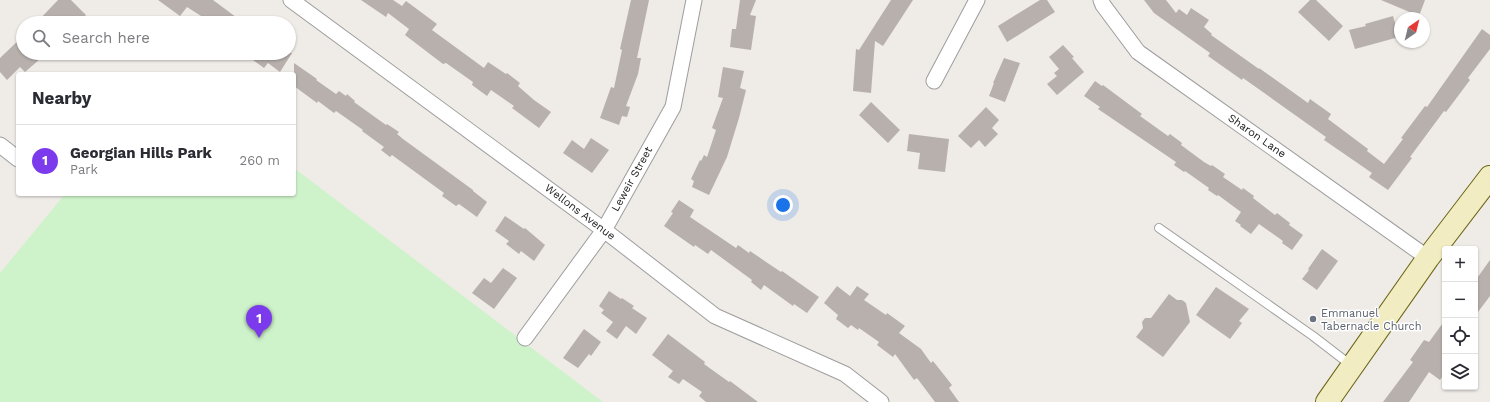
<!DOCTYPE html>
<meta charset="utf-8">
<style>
body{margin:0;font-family:"Work Sans",sans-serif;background:#f7f7f7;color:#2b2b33}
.controls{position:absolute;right:12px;bottom:12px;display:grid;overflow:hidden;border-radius:4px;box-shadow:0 1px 3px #0004}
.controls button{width:36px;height:36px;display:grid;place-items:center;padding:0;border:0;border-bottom:1px solid #e1e1e2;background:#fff;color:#2b2b33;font:20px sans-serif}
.compass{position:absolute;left:1394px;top:12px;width:36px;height:36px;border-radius:50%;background:#fff;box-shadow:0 1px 3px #0004;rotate:35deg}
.you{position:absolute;left:783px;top:205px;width:14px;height:14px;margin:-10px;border:3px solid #fff;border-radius:50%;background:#1a73e8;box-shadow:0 0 0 6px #1a73e833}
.badge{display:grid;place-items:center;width:26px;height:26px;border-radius:50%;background:#7c3aed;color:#fff;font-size:13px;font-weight:700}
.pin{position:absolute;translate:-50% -33px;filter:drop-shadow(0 1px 2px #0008)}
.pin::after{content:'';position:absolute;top:21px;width:14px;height:12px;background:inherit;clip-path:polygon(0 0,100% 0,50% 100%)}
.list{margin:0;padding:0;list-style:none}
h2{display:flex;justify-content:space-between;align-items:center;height:52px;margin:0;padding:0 16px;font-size:17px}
h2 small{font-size:13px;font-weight:400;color:#7c7c81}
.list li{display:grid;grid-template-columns:26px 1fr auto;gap:12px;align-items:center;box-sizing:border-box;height:72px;padding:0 16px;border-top:1px solid #e1e1e2}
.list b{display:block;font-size:15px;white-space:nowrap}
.list p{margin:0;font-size:13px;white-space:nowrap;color:#7c7c81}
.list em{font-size:13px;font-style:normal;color:#7c7c81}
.icon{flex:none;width:22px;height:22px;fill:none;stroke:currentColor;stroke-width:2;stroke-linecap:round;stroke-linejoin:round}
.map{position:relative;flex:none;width:1490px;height:402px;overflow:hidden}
.search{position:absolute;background:#fff;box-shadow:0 1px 3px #0004;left:16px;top:16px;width:280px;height:44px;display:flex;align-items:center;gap:10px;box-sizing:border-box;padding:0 14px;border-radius:22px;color:#7c7c81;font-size:15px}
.panel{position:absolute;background:#fff;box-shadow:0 1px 3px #0004;left:16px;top:72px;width:280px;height:124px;border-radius:4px}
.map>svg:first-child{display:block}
</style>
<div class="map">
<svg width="1490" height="402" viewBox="0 0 1490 402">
<rect width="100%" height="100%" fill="#efebe7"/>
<!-- park -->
<path fill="#cef3ca" d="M 294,168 L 603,402 L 0,402 L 0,273 L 65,194 L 294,194 Z"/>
<!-- building -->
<path fill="#b8b0ad" d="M 58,0 L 71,0 L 86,15 L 78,23 L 36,23 Z
M 158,0 L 213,0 L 244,23 L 212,23 L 187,7 L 180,16 Z
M 361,0 L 393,0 L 402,6 L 406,1 L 437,24 L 432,30 L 484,68 L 488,62 L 506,74 L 507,73 L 520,83 L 518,86 L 534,100 L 551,112 L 539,128 L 512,108 L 514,106 L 491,90 L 487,96 L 472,85 L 473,82 L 446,63 L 443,64 L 405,35 L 409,29 L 388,13 L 386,17 Z
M 631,0 L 649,0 L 637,58 L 641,58 L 638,74 L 626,106 L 630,107 L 627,117 L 622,116 L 619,125 L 600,118 L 611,87 L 614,88 L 622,50 L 620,49 Z
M 740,0 L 756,0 L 750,15 L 756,16 L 751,50 L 730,47 L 732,29 L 736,29 Z
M 891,0 L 913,0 L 883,46 L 875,41 L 871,93 L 853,91 L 856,49 L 859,50 Z
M 1040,0 L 1047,0 L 1055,12 L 1007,42 L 998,26 Z
M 1144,0 L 1166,0 L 1176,13 L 1179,9 L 1187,15 L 1191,8 L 1209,20 L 1204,27 L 1212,34 L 1211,35 L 1259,69 L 1259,68 L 1308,103 L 1310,99 L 1331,114 L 1328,119 L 1368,149 L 1367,151 L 1384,164 L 1403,139 L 1401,138 L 1425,106 L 1427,107 L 1482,29 L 1490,35 L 1490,49 L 1468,78 L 1470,80 L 1446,112 L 1444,111 L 1410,157 L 1412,158 L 1388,190 L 1369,177 L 1372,173 L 1324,140 L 1326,137 L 1243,78 L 1242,80 L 1208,56 L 1210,53 L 1154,13 Z
M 1310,0 L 1316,0 L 1343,26 L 1329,41 L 1298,12 Z
M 1381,0 L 1425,0 L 1419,16 Z
M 1393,16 L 1399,37 L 1355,49 L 1349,30 L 1366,26 L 1365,24 Z
M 23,36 L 23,53 L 35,53 L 40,59 L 25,72 L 20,67 L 7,80 L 0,72 L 0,58 Z
M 1063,45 L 1074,57 L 1072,58 L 1084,72 L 1057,95 L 1047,84 L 1057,76 L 1054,73 L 1059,69 L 1049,57 Z
M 243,53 L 292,53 L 280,72 L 268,63 L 264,68 Z
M 1004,58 L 1020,63 L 1005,102 L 989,96 L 994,83 L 993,83 Z
M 294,63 L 317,79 L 316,80 L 336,94 L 339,91 L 346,96 L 347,94 L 355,101 L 354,102 L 386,125 L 387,124 L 399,132 L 397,134 L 403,139 L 473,190 L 473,191 L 487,202 L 477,217 L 459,204 L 456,206 L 442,196 L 444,193 L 392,155 L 390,157 L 381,150 L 384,147 L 362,131 L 363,130 L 336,111 L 334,113 L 318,101 L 317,103 L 294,86 Z
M 723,67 L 744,71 L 740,88 L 746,90 L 739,118 L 727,157 L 709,195 L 692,187 L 694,181 L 691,179 L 700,160 L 701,161 L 704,155 L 707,157 L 716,130 L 712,128 L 723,98 L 718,97 Z
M 1095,81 L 1102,86 L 1103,85 L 1142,114 L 1140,116 L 1168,136 L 1170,134 L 1182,143 L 1181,145 L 1204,162 L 1211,166 L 1212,165 L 1225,174 L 1223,177 L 1242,190 L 1243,188 L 1254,196 L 1253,198 L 1275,215 L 1277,213 L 1290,223 L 1289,225 L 1303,235 L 1292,250 L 1282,243 L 1283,241 L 1259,224 L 1251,234 L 1240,226 L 1241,225 L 1235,221 L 1241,212 L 1218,195 L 1217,196 L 1208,190 L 1209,188 L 1185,171 L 1184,172 L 1174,165 L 1176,162 L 1098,109 L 1100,107 L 1084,96 Z
M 871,102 L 900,130 L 888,143 L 859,115 Z
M 986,107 L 999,120 L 992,128 L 998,134 L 985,147 L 979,140 L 971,148 L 958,136 Z
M 909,134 L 949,139 L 945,172 L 918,169 L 920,153 L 907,151 Z
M 591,138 L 609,150 L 592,173 L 563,153 L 572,140 L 584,149 Z
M 679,200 L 694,210 L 690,217 L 736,248 L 738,245 L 749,253 L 750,251 L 781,272 L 782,271 L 819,297 L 807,313 L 794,304 L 793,306 L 764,285 L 761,290 L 751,282 L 752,280 L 711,250 L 708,254 L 695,245 L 694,247 L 664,226 L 673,213 L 671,212 Z
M 505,216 L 524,229 L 525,228 L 545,245 L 534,261 L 521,251 L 519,254 L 506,244 L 509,241 L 495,231 Z
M 1322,249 L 1338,261 L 1317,290 L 1302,279 L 1309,270 L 1308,269 Z
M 1490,260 L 1490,296 L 1475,316 L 1475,281 Z
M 503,268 L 517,278 L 494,309 L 472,293 L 484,278 L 491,283 Z
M 837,286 L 850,296 L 857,286 L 869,294 L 864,300 L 886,315 L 887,313 L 905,326 L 899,333 L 921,349 L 931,363 L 933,361 L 952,385 L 949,388 L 959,402 L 935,402 L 917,378 L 914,380 L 895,354 L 893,357 L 877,345 L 879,342 L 859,328 L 858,330 L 851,325 L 848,328 L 836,319 L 838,315 L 824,303 Z
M 1216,287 L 1249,309 L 1239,321 L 1242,323 L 1230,339 L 1196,315 Z
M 609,291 L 621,299 L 622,298 L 634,306 L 632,308 L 647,318 L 636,334 L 626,326 L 617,339 L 606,331 L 613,322 L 601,313 L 604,310 L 599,306 Z
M 1169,294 L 1177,300 L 1182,300 L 1186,303 L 1190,322 L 1163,357 L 1136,337 L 1143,328 L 1142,322 L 1145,318 L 1151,318 Z
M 1445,320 L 1445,373 L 1440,380 L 1429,372 L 1409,402 L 1383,402 L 1413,362 L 1410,360 L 1424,340 L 1429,342 Z
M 584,329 L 601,342 L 591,356 L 589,354 L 578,368 L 563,358 Z
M 668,334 L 705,362 L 704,364 L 729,382 L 730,381 L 758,402 L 706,402 L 699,396 L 702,392 L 683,379 L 679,384 L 668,377 L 673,371 L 652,355 Z"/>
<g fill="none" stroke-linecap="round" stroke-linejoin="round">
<!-- lane casing -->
<g stroke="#9d9d9d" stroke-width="10">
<path id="lane" d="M 1159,228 L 1313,336 L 1352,366"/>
</g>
<!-- street casing -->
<g stroke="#9d9d9d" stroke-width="17">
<path id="street" d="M 291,0 L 604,230 L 715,316 L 845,374 L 881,402
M 1101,0 L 1103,5 L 1138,52 L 1428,258
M 934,81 L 977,0
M 0,145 L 18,159
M 525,338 L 604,230 L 673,107 L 694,0"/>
</g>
<!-- secondary casing -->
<g stroke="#6a6513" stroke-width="24">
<path id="secondary" d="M 1327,402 L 1428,258 L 1490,177"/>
</g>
<!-- lane -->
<use href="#lane" stroke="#fff" stroke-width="8"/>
<!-- street -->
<use href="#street" stroke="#fff" stroke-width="15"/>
<!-- secondary -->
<use href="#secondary" stroke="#f2ecc2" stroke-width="22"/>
</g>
<!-- markers -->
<circle fill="#6b7280" stroke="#fff" stroke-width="1.5" cx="1313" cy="319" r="4"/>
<g text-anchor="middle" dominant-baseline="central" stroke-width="3" stroke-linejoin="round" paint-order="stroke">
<!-- street labels -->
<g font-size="11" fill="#202020" stroke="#fff">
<text transform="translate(1257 136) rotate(35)">Sharon Lane</text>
<text transform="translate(632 179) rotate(-61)">Leweir Street</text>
<text transform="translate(580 212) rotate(37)">Wellons Avenue</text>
</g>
<!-- worship labels -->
<g font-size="11" fill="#5b616d" stroke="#fff" text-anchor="start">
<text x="1321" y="313">Emmanuel<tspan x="1321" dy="13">Tabernacle Church</tspan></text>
</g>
</g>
</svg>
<div class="controls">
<button>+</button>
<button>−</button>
<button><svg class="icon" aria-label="locate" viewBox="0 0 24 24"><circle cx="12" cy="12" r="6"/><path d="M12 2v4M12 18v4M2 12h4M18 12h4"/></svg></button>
<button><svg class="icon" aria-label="layers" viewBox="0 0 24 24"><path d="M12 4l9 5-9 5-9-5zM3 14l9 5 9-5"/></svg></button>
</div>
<svg class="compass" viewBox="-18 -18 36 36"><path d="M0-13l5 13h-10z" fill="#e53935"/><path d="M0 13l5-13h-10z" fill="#7c7c81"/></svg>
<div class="you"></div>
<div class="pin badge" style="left:259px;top:338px">1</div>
<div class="search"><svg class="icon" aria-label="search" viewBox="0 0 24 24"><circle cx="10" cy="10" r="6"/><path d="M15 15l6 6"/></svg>Search here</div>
<section class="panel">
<h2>Nearby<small></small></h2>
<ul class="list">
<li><span class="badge">1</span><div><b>Georgian Hills Park</b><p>Park</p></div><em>260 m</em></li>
</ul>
</section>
</div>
